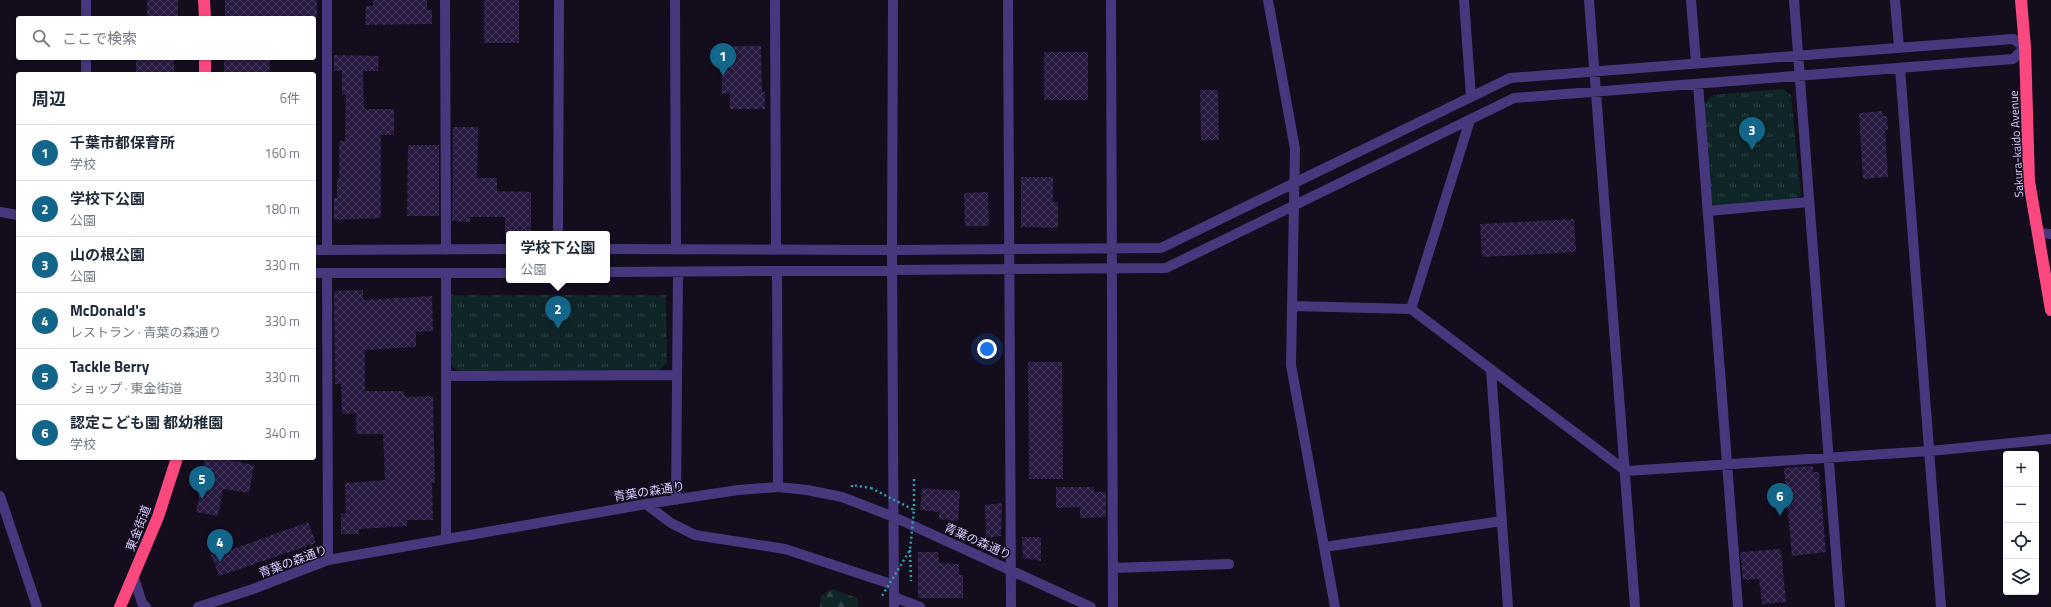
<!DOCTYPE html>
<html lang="ja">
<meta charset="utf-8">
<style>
body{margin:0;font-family:"Titillium Web","Noto Sans JP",sans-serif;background:#f2f2f3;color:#1f2937}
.controls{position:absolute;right:12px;bottom:12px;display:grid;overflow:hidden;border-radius:4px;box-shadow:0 1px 3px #0004}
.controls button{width:36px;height:36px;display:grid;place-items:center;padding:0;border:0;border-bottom:1px solid #e0e1e3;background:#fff;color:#1f2937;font:20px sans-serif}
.you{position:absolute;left:987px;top:349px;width:14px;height:14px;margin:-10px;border:3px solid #fff;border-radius:50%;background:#1a73e8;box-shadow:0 0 0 6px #1a73e833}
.badge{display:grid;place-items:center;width:26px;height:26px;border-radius:50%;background:#13668a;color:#fff;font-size:13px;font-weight:700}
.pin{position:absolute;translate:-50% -33px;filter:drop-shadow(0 1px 2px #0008)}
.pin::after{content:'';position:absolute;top:21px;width:14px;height:12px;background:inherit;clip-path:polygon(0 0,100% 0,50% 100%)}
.popup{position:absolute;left:506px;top:231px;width:104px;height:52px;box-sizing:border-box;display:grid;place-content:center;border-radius:4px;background:#fff;filter:drop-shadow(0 1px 3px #0005);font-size:13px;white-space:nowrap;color:#747a83}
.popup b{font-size:15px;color:#1f2937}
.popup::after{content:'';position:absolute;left:50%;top:100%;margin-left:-8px;border:8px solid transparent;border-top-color:#fff}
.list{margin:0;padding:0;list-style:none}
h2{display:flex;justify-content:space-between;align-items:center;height:52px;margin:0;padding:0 16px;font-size:17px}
h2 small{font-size:13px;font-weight:400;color:#747a83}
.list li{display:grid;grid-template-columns:26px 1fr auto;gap:12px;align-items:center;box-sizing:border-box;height:56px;padding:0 16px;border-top:1px solid #e0e1e3}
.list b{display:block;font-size:15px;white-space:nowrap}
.list p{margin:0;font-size:13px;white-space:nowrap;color:#747a83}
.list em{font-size:13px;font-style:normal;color:#747a83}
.icon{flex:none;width:22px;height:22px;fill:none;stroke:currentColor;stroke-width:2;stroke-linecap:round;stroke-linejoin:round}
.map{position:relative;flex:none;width:2051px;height:607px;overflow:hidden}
.search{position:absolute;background:#fff;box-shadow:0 1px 3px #0004;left:16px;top:16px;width:300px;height:44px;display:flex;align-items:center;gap:10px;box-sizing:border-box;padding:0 14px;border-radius:4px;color:#747a83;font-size:15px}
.panel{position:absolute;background:#fff;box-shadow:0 1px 3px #0004;left:16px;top:72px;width:300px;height:388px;border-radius:4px}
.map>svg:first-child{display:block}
</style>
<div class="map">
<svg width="2051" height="607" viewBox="0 0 2051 607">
<defs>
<pattern id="grass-tufts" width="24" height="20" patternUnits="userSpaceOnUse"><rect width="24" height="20" fill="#102528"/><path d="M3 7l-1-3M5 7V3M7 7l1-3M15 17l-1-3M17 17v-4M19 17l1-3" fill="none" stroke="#324348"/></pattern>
<pattern id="forest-firs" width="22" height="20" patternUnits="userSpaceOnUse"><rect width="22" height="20" fill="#102528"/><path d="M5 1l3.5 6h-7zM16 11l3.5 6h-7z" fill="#324348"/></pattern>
<pattern id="building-cross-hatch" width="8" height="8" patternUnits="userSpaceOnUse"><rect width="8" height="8" fill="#27193f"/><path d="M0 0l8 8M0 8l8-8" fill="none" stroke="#46395c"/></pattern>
</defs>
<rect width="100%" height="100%" fill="#130d1e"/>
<!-- grass -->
<path fill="url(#grass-tufts)" d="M 1783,89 L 1791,95 L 1801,195 L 1797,201 L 1716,207 L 1711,202 L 1704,105 L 1712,95 Z
M 450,295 L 666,295 L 667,363 L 656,373 L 460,373 L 449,363 Z"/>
<!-- forest -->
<path fill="url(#forest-firs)" d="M 832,589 L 857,598 L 859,607 L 820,607 L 821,596 Z"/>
<!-- building -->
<path fill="url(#building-cross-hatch)" d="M 147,0 L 178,0 L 178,18 L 147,18 Z
M 225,0 L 317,0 L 317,18 L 225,18 Z
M 373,0 L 427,0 L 427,10 L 432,10 L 432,24 L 365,25 L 366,6 L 373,6 Z
M 484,0 L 519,0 L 519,43 L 484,43 Z
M 722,46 L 761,46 L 762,92 L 765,92 L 765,109 L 730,109 L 730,93 L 722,94 Z
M 1044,52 L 1088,52 L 1088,100 L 1044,100 Z
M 334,55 L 379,56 L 378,71 L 363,71 L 364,109 L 394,109 L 394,135 L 381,135 L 381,218 L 334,220 L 334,198 L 337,198 L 337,178 L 339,178 L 339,141 L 345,141 L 346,95 L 342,95 L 342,71 L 334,71 Z
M 136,58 L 174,58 L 174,74 L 136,74 Z
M 224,58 L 270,58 L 269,74 L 224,74 Z
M 1200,90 L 1218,90 L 1219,140 L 1201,140 Z
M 1882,111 L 1883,116 L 1887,116 L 1888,130 L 1885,130 L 1888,177 L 1863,179 L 1859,113 Z
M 453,127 L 478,127 L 477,178 L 497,178 L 497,191 L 531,192 L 531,234 L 505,234 L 505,217 L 470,217 L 470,222 L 452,221 Z
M 408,145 L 439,145 L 439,216 L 407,216 Z
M 1021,177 L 1053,177 L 1053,202 L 1058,202 L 1058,228 L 1021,227 Z
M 988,192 L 989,226 L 965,226 L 964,193 Z
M 1574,219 L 1576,252 L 1482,257 L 1480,224 Z
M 363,290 L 363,300 L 432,296 L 433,331 L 416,332 L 416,347 L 365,350 L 365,391 L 404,391 L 405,397 L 433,396 L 435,483 L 432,483 L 433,520 L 407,520 L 407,526 L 359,529 L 359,534 L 341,534 L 341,514 L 346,513 L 345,483 L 385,480 L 383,434 L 356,434 L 356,413 L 342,414 L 341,384 L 335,384 L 334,291 Z
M 1028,362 L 1062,362 L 1063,479 L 1029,479 Z
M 205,458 L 217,458 L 254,465 L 249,493 L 223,489 L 218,516 L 196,512 L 202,482 L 195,481 L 197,468 L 203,469 Z
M 1813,466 L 1813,472 L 1819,472 L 1826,552 L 1792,556 L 1784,468 Z
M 1056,487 L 1094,487 L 1094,492 L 1106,492 L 1106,517 L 1080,518 L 1080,507 L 1056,508 Z
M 922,488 L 960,491 L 958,521 L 939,519 L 939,512 L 920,510 Z
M 1002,503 L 1001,536 L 986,538 L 985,505 Z
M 308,522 L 316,543 L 219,576 L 210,552 L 228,546 L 230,550 Z
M 1022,537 L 1041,537 L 1041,561 L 1023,558 Z
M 1781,549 L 1786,602 L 1762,604 L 1759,579 L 1743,580 L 1740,552 Z
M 918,552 L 938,552 L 939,563 L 959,564 L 959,575 L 963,575 L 963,598 L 918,598 Z"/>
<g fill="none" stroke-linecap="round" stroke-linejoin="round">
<!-- path -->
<path stroke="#30a0ad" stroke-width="2.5" stroke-dasharray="2 3" stroke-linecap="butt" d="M 914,479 L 914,510
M 852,487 L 852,485 L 871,488
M 910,550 L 911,581"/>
<!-- minor -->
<path stroke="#47387d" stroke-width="10" d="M 86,0 L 86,18
M 327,0 L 327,250
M 445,0 L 446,250
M 675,0 L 676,249
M 775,0 L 776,249
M 893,0 L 892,250 L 894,607
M 1008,0 L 1011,607
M 1111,0 L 1113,607
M 1268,0 L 1295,149 L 1291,365 L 1335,607
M 1464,0 L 1471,97
M 1589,0 L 1635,607
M 1691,0 L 1696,63
M 1794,0 L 1840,607
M 1895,0 L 1899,48
M 86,58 L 86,74
M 1900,68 L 1941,607
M 1698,84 L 1738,607
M 1708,211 L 1809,202
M 0,212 L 18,215
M 2038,233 L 2051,234
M 558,234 L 559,0
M 607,249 L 892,250 L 1161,248 L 1510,78 L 2013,39 L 2025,47 L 2013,59 L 1514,98 L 1166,268 L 607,272
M 314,250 L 509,249
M 777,272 L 778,487
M 314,273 L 509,273
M 327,273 L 328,560
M 1292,306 L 1411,309 L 1626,471 L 1930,451 L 2051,439
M 1411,309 L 1470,120
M 1491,370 L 1508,607
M 446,376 L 677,375
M 0,496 L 37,607
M 676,500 L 678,272
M 646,504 L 671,523 L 695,535 L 785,549 L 894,585
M 446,538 L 446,273
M 1324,547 L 1502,521
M 1113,568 L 1229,564
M 134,578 L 142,603 L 146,607
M 894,597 L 920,607
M 198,607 L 253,589 L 328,560 L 646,504 L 738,490 L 778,487 L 807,490 L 842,497 L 894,517 L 1091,607"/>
<!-- highway -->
<path stroke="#fb4980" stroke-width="12" d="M 204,0 L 205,18
M 2021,0 L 2025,47 L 2029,181 L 2051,310
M 205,58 L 205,74
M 120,607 L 158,517 L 177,458"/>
<!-- path-bridge -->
<path stroke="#30a0ad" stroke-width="2.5" stroke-dasharray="2 3" stroke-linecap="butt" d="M 871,488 L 914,510 L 910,550 L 882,596"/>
</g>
<g text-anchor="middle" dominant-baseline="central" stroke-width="3" stroke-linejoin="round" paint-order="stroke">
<!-- street labels -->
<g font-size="12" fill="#dacbfe" stroke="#130d1e">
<text transform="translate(2016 144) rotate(-93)">Sakura-kaido Avenue</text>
<text transform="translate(649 491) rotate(-9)">青葉の森通り</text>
<text transform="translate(138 528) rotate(-69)">東金街道</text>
<text transform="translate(978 541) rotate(24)">青葉の森通り</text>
<text transform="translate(293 561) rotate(-20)">青葉の森通り</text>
</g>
</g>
</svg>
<div class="controls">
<button>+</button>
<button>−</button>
<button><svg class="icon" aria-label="locate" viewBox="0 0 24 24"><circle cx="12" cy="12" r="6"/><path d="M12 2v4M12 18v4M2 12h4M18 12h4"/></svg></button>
<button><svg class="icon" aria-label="layers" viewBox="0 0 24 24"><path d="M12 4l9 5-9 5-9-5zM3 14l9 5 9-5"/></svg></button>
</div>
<div class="you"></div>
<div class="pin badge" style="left:723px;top:76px">1</div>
<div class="pin badge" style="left:558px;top:329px">2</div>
<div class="popup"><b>学校下公園</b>公園</div>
<div class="pin badge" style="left:1752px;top:150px">3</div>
<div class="pin badge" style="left:220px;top:562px">4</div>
<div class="pin badge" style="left:202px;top:499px">5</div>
<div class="pin badge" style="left:1780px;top:516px">6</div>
<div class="search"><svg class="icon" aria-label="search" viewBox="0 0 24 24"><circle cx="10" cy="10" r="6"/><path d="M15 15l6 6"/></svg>ここで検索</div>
<section class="panel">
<h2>周辺<small>6件</small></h2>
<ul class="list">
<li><span class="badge">1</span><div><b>千葉市都保育所</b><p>学校</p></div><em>160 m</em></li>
<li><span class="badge">2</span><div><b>学校下公園</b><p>公園</p></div><em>180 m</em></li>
<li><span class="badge">3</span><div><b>山の根公園</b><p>公園</p></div><em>330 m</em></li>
<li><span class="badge">4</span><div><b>McDonald's</b><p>レストラン · 青葉の森通り</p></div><em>330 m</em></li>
<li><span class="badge">5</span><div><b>Tackle Berry</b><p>ショップ · 東金街道</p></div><em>330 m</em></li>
<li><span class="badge">6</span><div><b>認定こども園 都幼稚園</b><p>学校</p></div><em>340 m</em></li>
</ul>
</section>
</div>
